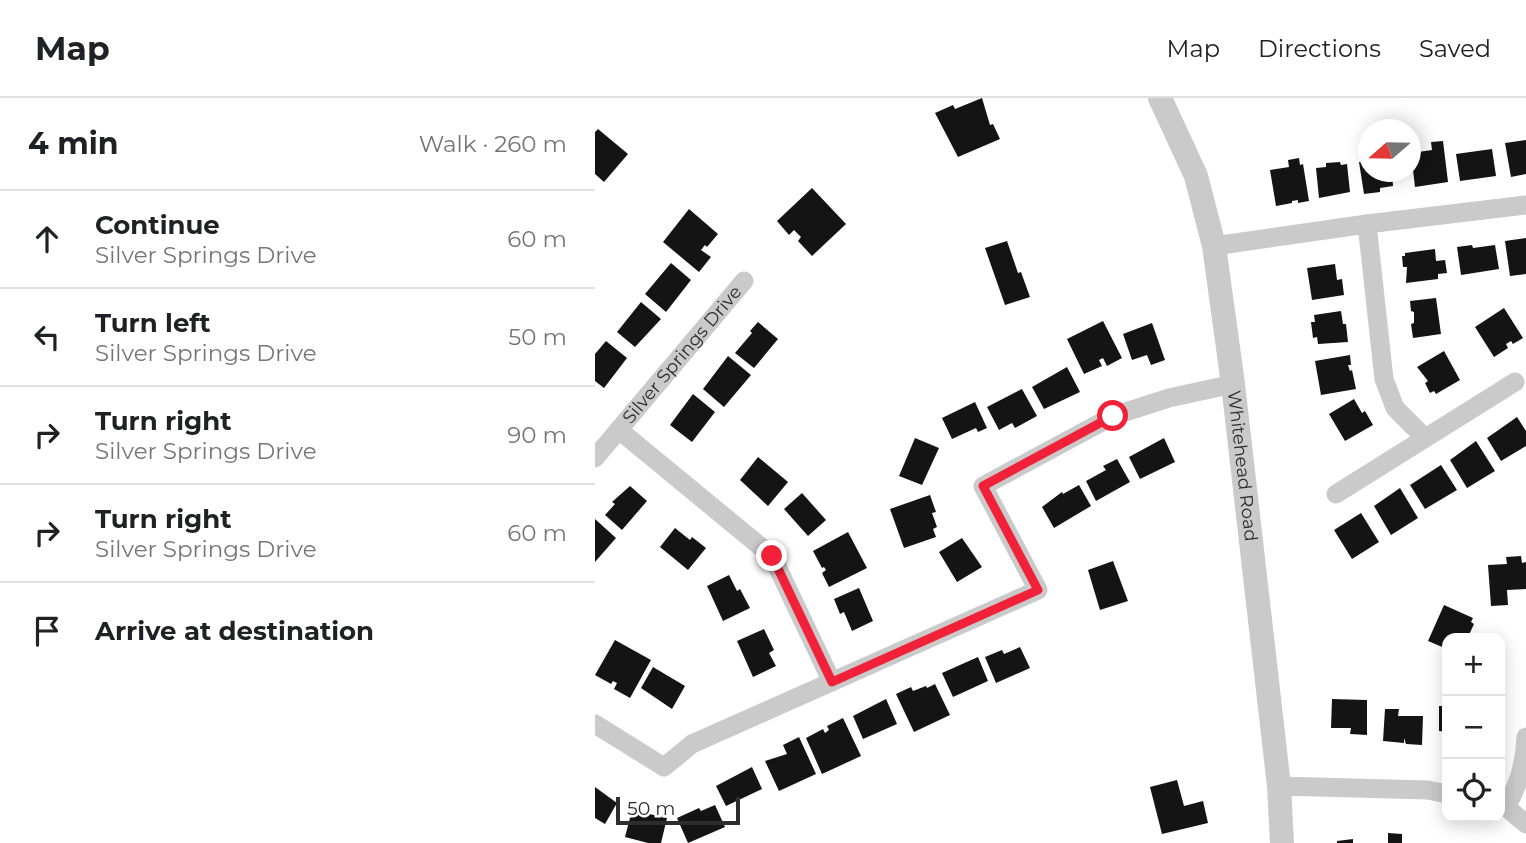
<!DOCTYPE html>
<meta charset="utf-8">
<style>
body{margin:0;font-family:Montserrat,sans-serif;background:#f6f6f6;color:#202124}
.controls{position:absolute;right:21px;bottom:21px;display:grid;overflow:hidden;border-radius:14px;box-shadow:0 4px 18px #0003}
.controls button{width:63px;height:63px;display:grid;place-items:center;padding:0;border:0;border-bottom:2px solid #e0e0e0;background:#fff;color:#202124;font:35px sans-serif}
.compass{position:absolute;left:763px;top:21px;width:63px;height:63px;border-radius:50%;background:#fff;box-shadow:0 4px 18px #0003;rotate:250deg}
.scale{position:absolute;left:21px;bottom:18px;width:124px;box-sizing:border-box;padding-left:7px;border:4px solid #2d2d2d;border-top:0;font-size:19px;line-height:24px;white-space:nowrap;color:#2d2d2d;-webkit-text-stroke:5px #fff;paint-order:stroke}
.stop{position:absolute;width:21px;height:21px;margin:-16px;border:5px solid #f12139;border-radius:50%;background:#fff}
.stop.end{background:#f12139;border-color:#fff;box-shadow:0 2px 7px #0008}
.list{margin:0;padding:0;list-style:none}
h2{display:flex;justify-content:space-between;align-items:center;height:91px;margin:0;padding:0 28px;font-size:30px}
h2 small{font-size:23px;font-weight:400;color:#757577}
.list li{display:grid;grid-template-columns:46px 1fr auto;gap:21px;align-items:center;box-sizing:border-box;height:98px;padding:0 28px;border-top:2px solid #e0e0e0}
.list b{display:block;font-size:26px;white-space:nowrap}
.list p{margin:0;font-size:23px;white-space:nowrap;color:#757577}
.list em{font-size:23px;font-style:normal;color:#757577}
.icon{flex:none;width:38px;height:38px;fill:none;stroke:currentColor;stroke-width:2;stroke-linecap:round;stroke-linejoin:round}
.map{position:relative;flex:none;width:931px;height:745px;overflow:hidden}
header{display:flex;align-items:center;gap:42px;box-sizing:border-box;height:98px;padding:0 35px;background:#fff;border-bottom:2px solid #e0e0e0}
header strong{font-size:33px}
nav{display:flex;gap:38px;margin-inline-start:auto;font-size:24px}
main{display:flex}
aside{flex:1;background:#fff}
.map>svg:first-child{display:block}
</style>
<header>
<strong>Map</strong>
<nav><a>Map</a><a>Directions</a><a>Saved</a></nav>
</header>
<main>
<aside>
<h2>4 min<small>Walk · 260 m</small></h2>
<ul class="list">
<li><svg class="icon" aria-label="ahead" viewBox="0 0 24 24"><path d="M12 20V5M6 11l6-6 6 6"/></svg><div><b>Continue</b><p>Silver Springs Drive</p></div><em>60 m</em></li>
<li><svg class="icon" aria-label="left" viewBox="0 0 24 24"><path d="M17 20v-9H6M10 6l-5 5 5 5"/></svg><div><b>Turn left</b><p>Silver Springs Drive</p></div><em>50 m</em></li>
<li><svg class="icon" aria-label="right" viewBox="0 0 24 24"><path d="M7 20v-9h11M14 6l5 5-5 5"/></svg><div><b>Turn right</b><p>Silver Springs Drive</p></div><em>90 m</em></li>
<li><svg class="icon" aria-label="right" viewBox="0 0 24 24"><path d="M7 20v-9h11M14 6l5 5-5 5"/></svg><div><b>Turn right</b><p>Silver Springs Drive</p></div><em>60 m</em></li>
<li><svg class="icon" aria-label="arrive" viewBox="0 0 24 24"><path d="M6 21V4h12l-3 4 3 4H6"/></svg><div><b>Arrive at destination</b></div></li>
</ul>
</aside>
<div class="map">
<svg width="931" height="745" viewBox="0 0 931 745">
<rect width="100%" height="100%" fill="#fff"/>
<!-- building -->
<path fill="#141414" d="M 387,0 L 395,27 L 398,26 L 405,41 L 363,59 L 340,15 L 358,7 L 360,11 Z
M 3,31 L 33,56 L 9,84 L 0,76 L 0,34 Z
M 931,42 L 931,76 L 916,79 L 910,45 Z
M 848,43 L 853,84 L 820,89 L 816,55 L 837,52 L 836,44 Z
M 897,51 L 901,78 L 865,83 L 861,56 Z
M 704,60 L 705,67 L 708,66 L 714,103 L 703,105 L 703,102 L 697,103 L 697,105 L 681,108 L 675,72 L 694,69 L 693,62 Z
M 774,63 L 774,74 L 797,74 L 798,88 L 785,90 L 785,94 L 769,96 L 764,64 Z
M 745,64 L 746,67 L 752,66 L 755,94 L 724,100 L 721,70 L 731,69 L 731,65 Z
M 217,90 L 251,126 L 217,158 L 203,143 L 206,139 L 199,132 L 194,137 L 182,123 Z
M 94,111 L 123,136 L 112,149 L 110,147 L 106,152 L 116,159 L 104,174 L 68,144 Z
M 931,140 L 931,176 L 915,178 L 910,143 Z
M 412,143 L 423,175 L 426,174 L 435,199 L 410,207 L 390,150 Z
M 877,147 L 878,150 L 900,147 L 904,171 L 866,177 L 862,149 Z
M 840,151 L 841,163 L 850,162 L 852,175 L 843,176 L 843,181 L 811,185 L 812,169 L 808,169 L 807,158 L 810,158 L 810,155 Z
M 76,165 L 96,182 L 71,214 L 50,196 Z
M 740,166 L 742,182 L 747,181 L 749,197 L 717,202 L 712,170 Z
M 841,200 L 846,236 L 818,240 L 816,226 L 819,225 L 819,214 L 816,213 L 815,203 Z
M 46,204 L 66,221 L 40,249 L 22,234 Z
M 909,210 L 928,240 L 918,246 L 916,243 L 911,246 L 913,250 L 899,259 L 880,229 Z
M 746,213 L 748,226 L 751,226 L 753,244 L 723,246 L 722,239 L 718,240 L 716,224 L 720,224 L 719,217 Z
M 508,223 L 527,260 L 512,268 L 508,260 L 504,262 L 507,268 L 489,276 L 472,241 Z
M 163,224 L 183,241 L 159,270 L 140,255 L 157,235 L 155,233 Z
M 557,225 L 570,262 L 556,267 L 552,257 L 537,262 L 528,236 Z
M 11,243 L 32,260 L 9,290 L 0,283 L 0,256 Z
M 849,253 L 865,282 L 841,296 L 839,293 L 835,295 L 830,285 L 833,283 L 822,269 Z
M 755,257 L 756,267 L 753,267 L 755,273 L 757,272 L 761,291 L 726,297 L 720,263 Z
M 133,258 L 156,277 L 129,309 L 108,291 Z
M 472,269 L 485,294 L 449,311 L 437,289 Z
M 427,291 L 442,318 L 420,330 L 417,325 L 404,332 L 392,309 Z
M 98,296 L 120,314 L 97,344 L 75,327 Z
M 759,301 L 767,315 L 770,313 L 778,327 L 750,343 L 734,316 Z
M 380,304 L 392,330 L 383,334 L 381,330 L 357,341 L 347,320 Z
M 922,319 L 931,333 L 931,348 L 906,363 L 892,340 Z
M 320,340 L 344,350 L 327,387 L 304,378 Z
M 569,340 L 580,364 L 545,381 L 534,359 Z
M 881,343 L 900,373 L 872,390 L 855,362 Z
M 163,359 L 193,384 L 173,408 L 145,382 Z
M 522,361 L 535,384 L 501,403 L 491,383 L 511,372 L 508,368 Z
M 846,367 L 862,392 L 830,411 L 815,387 Z
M 484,387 L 496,408 L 459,430 L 447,409 L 467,394 L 468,396 Z
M 35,388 L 52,403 L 27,432 L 10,417 L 20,406 L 17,404 Z
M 805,390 L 823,420 L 796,437 L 779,408 Z
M 207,395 L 231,422 L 213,438 L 189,411 Z
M 335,397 L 341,414 L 337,415 L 342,429 L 338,431 L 341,439 L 309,450 L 295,411 Z
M 766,415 L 784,444 L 757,461 L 739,432 Z
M 0,421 L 21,440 L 0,464 Z
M 80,430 L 95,442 L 97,439 L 111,450 L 93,472 L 65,449 Z
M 253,434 L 272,470 L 234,489 L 227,475 L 231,472 L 229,469 L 227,470 L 218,453 Z
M 367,440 L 387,469 L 362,484 L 344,454 Z
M 926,458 L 927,465 L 931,464 L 931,491 L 912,492 L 913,507 L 896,508 L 893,467 L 912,466 L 911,459 Z
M 518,463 L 533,503 L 505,512 L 493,472 Z
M 134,477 L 142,493 L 145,491 L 155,510 L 128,523 L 112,488 Z
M 264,490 L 278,523 L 257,533 L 249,514 L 245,516 L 239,501 Z
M 849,507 L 878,520 L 876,524 L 879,526 L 873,539 L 852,540 L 852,551 L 833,543 Z
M 169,531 L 179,552 L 174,555 L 181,568 L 158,579 L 142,543 Z
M 20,542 L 56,562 L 35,600 L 19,591 L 22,585 L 18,583 L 16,586 L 0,577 Z
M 425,549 L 435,570 L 401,585 L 390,559 L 407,552 L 409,556 Z
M 383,559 L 393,583 L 358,599 L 347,575 Z
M 58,569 L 90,588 L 77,611 L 46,590 Z
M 340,586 L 355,617 L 319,634 L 301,596 L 316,589 L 318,593 L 331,588 L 332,590 Z
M 291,601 L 302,626 L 268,641 L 258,618 Z
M 737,601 L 772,602 L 772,637 L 755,636 L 756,630 L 736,630 Z
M 844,608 L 852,608 L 852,634 L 844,633 Z
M 790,611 L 804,611 L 803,618 L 828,618 L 827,647 L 811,646 L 809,640 L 809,645 L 788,643 Z
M 248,620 L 266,658 L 227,676 L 211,640 L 228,631 L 230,635 L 234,632 L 232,628 Z
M 204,639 L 221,676 L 184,693 L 170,663 L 192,656 L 188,647 Z
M 157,669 L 167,691 L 131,708 L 121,688 Z
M 582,682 L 589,708 L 608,703 L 613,725 L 567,736 L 555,689 Z
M 0,689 L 22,705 L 10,726 L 0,720 Z
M 120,707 L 130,729 L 93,745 L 82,720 L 104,710 L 106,713 Z
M 37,712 L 72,720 L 66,745 L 53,745 L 30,739 Z
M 793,735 L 807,736 L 807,745 L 793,745 Z
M 758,741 L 758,745 L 742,745 L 742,743 Z"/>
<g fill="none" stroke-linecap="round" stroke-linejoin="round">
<!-- minor -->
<g stroke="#cacaca" stroke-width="19">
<path d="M 772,126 L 789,281 L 800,310 L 830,340"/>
<path d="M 619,148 L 772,126 L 931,107"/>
<path d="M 24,332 L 177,458 L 237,584"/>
<path id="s1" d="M 0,360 L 149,183"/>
<path d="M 741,396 L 920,284"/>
<path d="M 0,626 L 69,669 L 97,646 L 443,492 L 388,388 L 518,318 L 574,300 L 638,286"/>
<path d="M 684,688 L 833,692 L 852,696"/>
<path d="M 905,708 L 911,709 L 931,726"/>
<path d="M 911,709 C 924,687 930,665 931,639"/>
</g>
<!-- tertiary -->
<path stroke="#cacaca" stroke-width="24" id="s2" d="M 565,0 L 601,78 L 619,148 L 638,286 L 684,688 L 687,745"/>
</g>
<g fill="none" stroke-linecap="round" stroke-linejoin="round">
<!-- route -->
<path stroke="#f12139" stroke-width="9" d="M 177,458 L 237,584 L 443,492 L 388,388 L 518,318"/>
</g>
<g text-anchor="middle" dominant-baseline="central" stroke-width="7" stroke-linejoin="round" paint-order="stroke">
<!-- street labels -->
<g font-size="18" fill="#2d2d2d" stroke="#fff">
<text stroke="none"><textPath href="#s1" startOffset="135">Silver Springs Drive</textPath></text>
<text stroke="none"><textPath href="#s2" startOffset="380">Whitehead Road</textPath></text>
</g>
</g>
</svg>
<div class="controls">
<button>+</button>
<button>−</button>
<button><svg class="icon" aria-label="locate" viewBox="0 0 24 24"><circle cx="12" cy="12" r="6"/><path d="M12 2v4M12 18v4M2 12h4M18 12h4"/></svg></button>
</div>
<svg class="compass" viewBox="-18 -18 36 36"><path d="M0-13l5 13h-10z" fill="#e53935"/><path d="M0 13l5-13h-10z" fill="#757577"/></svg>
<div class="scale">50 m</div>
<div class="stop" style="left:518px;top:318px"></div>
<div class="stop end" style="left:177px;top:458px"></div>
</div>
</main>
